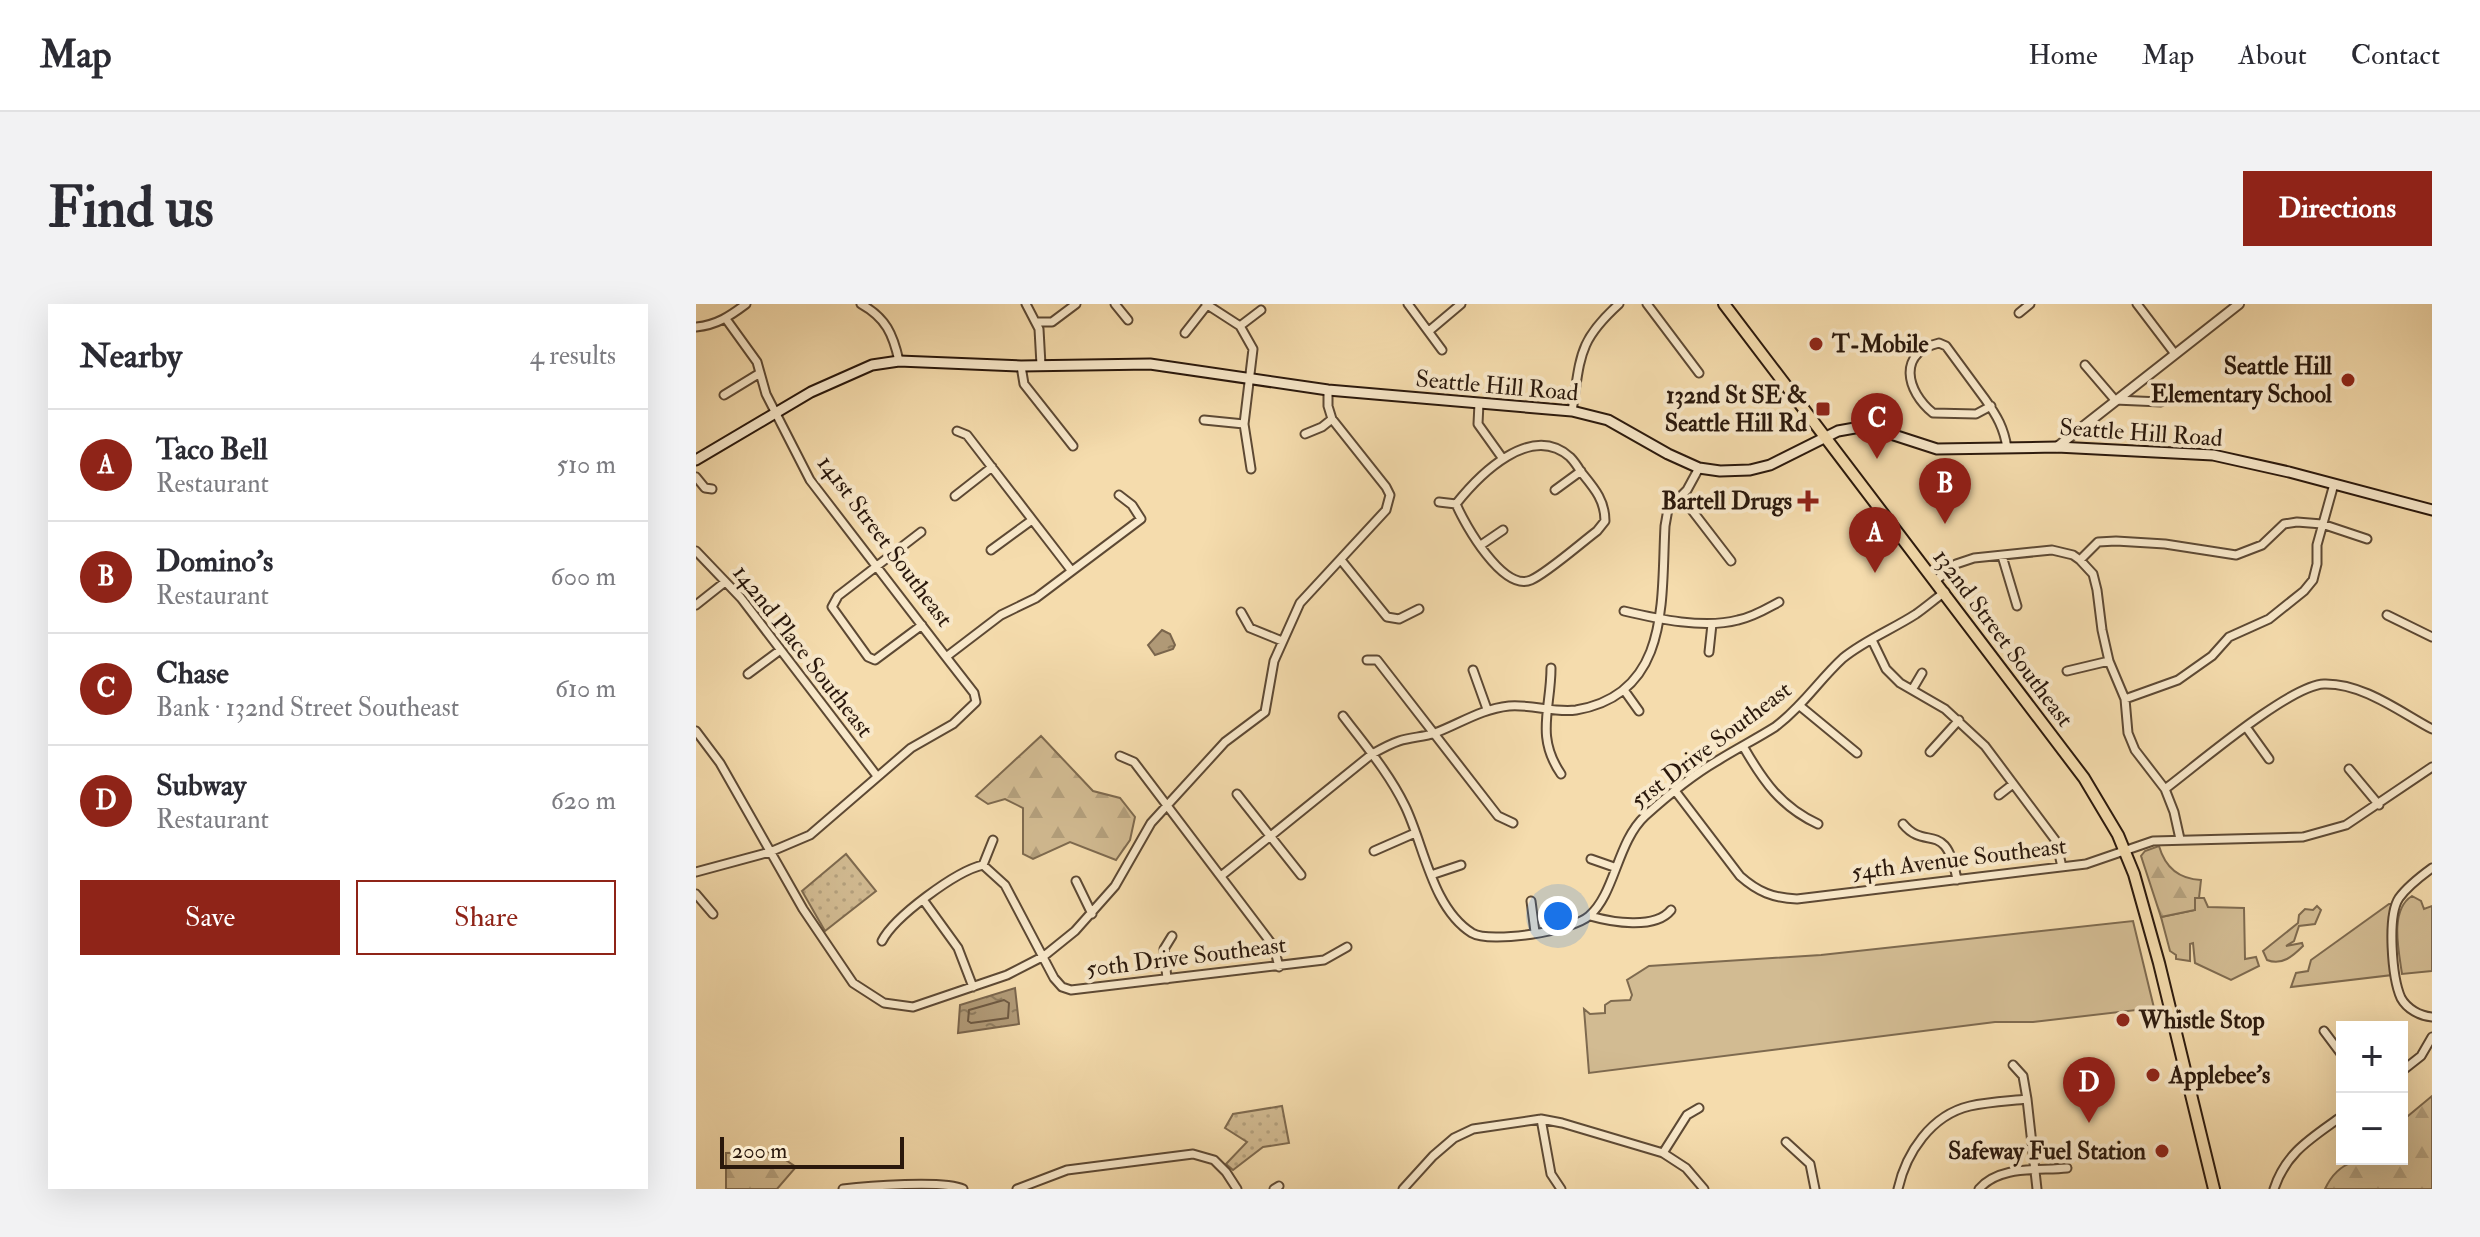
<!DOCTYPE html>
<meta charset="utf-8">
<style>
body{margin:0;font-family:"IM FELL Double Pica",serif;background:#f2f2f3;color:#2b2b33}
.controls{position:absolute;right:24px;bottom:24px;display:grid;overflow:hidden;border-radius:0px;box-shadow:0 8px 32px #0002}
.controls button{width:72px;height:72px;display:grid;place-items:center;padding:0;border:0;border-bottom:2px solid #e1e1e2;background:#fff;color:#2b2b33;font:40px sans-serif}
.scale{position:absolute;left:24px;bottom:20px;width:184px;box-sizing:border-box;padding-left:8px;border:4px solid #2a180c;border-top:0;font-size:22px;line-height:28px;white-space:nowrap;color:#2a180c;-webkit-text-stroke:6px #f8e8ca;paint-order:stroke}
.you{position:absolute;left:862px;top:612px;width:28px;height:28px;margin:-20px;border:6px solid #fff;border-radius:50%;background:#1a73e8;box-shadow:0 0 0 12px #1a73e833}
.badge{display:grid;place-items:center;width:52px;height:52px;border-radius:50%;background:#8f2418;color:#fff;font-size:26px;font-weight:700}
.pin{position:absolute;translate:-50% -66px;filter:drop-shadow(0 2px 4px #0008)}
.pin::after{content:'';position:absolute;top:42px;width:28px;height:24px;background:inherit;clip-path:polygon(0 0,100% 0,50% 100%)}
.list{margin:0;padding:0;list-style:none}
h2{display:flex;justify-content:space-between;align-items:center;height:104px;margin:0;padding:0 32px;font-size:34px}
h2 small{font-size:26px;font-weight:400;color:#7c7c81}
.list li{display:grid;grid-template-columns:52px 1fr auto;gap:24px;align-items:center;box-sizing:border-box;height:112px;padding:0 32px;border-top:2px solid #e1e1e2}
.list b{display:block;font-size:30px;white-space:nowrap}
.list p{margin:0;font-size:26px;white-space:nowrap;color:#7c7c81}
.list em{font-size:26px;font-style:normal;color:#7c7c81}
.actions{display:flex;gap:16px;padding:24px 32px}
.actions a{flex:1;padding:18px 0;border:2px solid #8f2418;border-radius:0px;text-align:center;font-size:28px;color:#8f2418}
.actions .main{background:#8f2418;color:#fff}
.map{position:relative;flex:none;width:1736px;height:885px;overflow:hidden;border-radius:0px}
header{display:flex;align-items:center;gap:48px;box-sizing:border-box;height:112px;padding:0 40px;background:#fff;border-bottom:2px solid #e1e1e2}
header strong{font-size:38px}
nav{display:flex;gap:44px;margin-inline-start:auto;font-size:28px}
.intro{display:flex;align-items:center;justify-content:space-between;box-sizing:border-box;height:192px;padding:0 48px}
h1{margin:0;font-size:56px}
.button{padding:20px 36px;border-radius:0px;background:#8f2418;color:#fff;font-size:28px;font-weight:700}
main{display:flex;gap:48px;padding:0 48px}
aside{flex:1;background:#fff;border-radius:0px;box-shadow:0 8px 32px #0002}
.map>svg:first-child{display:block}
</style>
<header>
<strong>Map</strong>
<nav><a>Home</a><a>Map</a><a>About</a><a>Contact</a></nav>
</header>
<div class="intro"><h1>Find us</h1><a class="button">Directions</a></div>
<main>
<aside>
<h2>Nearby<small>4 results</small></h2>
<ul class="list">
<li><span class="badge">A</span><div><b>Taco Bell</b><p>Restaurant</p></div><em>510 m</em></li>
<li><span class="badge">B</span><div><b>Domino's</b><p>Restaurant</p></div><em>600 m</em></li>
<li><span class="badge">C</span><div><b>Chase</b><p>Bank · 132nd Street Southeast</p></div><em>610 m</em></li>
<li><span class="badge">D</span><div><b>Subway</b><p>Restaurant</p></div><em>620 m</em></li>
</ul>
<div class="actions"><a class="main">Save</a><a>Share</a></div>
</aside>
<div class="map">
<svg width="1736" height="885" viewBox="0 0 1736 885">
<defs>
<pattern id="forest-firs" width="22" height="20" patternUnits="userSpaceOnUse" patternTransform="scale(2)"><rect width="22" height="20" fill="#d2bb92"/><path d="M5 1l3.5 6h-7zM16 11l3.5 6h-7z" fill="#b4a07d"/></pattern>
<pattern id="park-dots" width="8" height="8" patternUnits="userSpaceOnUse" patternTransform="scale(2)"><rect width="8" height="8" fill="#d2bb92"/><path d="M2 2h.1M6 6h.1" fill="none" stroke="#b4a07d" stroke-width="1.8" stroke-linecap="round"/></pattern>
<pattern id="water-ripples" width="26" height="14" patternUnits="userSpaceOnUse" patternTransform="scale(2)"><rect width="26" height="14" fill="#b09976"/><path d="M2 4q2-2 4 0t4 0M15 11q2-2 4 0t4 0" fill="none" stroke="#8f7c5f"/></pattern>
</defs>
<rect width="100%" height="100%" fill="#f5dcad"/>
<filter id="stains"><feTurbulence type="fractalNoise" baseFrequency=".0025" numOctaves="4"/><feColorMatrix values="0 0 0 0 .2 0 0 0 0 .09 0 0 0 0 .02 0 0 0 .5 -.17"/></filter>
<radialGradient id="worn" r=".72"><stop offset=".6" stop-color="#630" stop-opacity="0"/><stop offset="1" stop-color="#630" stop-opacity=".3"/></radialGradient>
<!-- green -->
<path fill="#d2bb92" stroke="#7e6a4f" stroke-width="2" d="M 1716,592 L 1725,597 L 1728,605 L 1736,602 L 1736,667 L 1706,670 C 1703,648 1693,606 1716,592 Z
M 1499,594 L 1508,594 L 1512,603 L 1548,604 L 1549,655 L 1560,653 L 1563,662 L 1535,676 L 1499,659 L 1497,639 L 1494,640 L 1494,657 L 1480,655 L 1480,651 L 1474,647 L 1465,613 L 1499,606 Z
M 1693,600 L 1696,600 L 1692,631 L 1696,671 L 1595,683 L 1600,669 L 1612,667 L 1615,656 Z
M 1621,602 L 1625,606 L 1619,620 L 1603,622 L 1598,637 L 1590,642 L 1606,639 L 1607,642 C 1597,652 1586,662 1571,656 L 1567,647 L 1602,619 L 1603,611 L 1609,605 L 1617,606 Z
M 1437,617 L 1458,704 L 1337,718 L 1299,718 L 893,769 L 888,705 L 894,710 L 909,709 L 909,701 L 915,697 L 934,696 L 936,691 L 931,676 L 953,662 L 1125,651 Z"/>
<!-- forest -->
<path fill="url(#forest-firs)" stroke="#7e6a4f" stroke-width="2" d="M 345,432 L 397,487 L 424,494 L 439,513 L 434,536 L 420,556 L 374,538 L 337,555 L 327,550 L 327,504 L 309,495 L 292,500 L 280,492 Z
M 1463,542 C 1469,563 1483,575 1505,576 L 1503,594 L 1499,594 L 1499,606 L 1465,613 L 1445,552 L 1449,547 Z
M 1736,792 L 1736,885 L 1629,885 C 1645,850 1673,855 1706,855 L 1706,817 Z
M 78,848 L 100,863 L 81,885 L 30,885 L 30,849 Z"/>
<!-- park -->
<path fill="url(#park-dots)" stroke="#7e6a4f" stroke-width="2" d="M 150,550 L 180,587 L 129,627 L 106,587 Z
M 586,802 L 593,839 L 567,843 L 537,866 L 530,860 L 551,838 L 529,824 L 537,810 Z"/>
<!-- water -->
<path fill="url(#water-ripples)" stroke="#7a654c" stroke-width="2" d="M 466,326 L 474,330 L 479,341 L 477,345 L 459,351 L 452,341 Z
M 319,684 L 323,720 L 262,729 L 264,701 Z"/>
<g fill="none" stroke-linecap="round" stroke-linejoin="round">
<!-- shore -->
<path stroke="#6d5841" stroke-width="2" d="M 308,696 L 313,699 L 312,714 L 275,719 L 272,717 L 273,706 Z"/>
<!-- minor casing -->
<g stroke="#5d4934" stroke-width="11">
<path id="minor" d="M 165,0 C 190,14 197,30 203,57
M 330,0 L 343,25 L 345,61
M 419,0 L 432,16
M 510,0 L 544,22 L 557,45 L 548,120 L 555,165
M 712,0 L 746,46
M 951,0 L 1003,69
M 1441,0 L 1479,50
M 1323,9 L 1334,0
M 341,18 L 356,18 L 380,0
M 544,22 L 565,6
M 0,23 C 21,21 34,12 50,0
M 733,27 L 765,0
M 489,29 L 511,1
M 1389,61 L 1419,96 L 1465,98
M 325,62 L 328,80 L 377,142
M 28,91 L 64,69
M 783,99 L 782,120 L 807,155
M 1295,102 L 1280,110 L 1237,109 C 1210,87 1201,49 1243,39 L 1250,42 L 1289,95 C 1301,112 1308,124 1311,144
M 876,107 C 885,53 881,38 923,0
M 508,116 L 548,120
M 261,127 L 271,131 L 375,266
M 609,130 L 626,123 L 636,115
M 0,173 L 9,184 L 16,185
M 859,186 L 885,167
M 259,192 L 296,163
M 985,192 L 1035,257
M 743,198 L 760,200 C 783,171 835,118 874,153 C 878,157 882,163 885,168 C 898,184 909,196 909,217 L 901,227 C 885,239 851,269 835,276 C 807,288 769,221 760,200
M 225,228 L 142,292 L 136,303 L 172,353 L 179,356 L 226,321
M 785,241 L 807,226
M 295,246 L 336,216
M 0,247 L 45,294 L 181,472
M 1306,252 L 1321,302
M 645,256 L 691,313 L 703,315 L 723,305
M 1384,256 L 1402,238 L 1420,237 L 1469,240 L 1540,251 L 1566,241 L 1588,220 L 1601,218 L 1626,220 L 1671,235
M 1239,277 L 1260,260 L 1278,254 L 1356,246 L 1377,251 L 1384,256 L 1397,270 L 1401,286 L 1406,326 L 1413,357 L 1429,395 L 1432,429 L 1439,446 L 1469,485 L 1478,508 L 1484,535
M 0,301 L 29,278
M 928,307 C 962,315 1008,325 1042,316 C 1057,313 1070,305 1083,298
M 545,308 L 554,324 L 586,337
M 1691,311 L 1736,333
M 1176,336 L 1190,365 L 1204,379 L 1249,405 L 1289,442 L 1360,537 L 1366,563
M 1013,348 L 1016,320
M 250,353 L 305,311 L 340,294 L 445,215 L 436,201 L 423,191
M 671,356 L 681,356 L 802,512 L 817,519
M 855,364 C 855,405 839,432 865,470
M 777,366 L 791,405
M 1371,367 L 1413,357
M 52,370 L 83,347
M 928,386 L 943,407
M 1216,386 L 1226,369
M 1429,395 L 1482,376 L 1516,352 L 1533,333 L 1573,315 L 1608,287 L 1617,276 L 1621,260 L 1621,241 L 1638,180
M 1104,402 L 1161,449
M 647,412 C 669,441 693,469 709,502 C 728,541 736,604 776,629 C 795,640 876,627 893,612 C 919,590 921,538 949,512 C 970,493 997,471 1021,457 C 1040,445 1060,435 1079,423 C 1106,403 1123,376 1147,354 C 1169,336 1197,325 1220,310 C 1230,303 1239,295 1249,288
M 1550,423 L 1573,455
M 0,427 L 24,459 L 107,605 L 157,679 L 188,699 L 217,703 L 311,671 L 348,652 L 379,627 L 419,582 L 455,519 L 529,438 L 569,408 L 578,357 L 604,299 L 690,206 L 694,191 L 690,183 L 636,115 L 632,102 L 632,86
M 1047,442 C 1067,477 1085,503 1122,520
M 1234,448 L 1263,416
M 424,452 L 438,458 L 578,643 L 583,663
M 1653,465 L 1683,501
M 1469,485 C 1501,461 1594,381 1628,380 C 1667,379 1704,408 1736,425
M 980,488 L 1044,572 C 1062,588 1077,594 1101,595 L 1390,560 L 1457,537 L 1607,533 L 1650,521 L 1736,463
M 541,490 L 605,571
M 1303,491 L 1317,480
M 1207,520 C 1230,548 1250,514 1261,576
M 678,547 L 719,529
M 895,555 L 918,563
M 287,561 L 309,581 L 358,674 L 366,683 L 375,686 L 628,656 L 651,643
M 1736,564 C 1725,572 1711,583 1703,594 C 1691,612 1696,674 1705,694 C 1711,705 1724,712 1736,713
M 0,568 L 74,548 L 114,531 L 215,444 L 257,420 L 280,398 L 278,389 L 250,353 L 114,176 L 70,90 L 61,58 L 30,15
M 735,571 L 765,561
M 525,572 L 676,450 C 685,445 694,440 703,437 C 715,433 728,433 739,429 C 765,419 785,405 813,402 C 836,400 858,409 880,406 C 975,390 965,295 969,222 L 972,205 L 991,186 L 1003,164
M 380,577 L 396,610
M 0,590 L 17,610
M 228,597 L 262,644 L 277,683
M 835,597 L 839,628
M 894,612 C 915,618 959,626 975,606
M 186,637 C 198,613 260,567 287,561 L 297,536
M 471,675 L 468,645 L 476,632
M 1628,727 L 1646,751
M 1317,761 L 1327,772 L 1331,795 L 1341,885
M 1706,767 L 1725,752 L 1736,733
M 845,815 L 855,870 L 865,885
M 1090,838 L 1114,860 L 1119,885
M 967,849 L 991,811 L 1003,804
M 147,885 C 170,882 249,876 267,885
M 321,885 L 371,866 L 497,850 L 518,856 L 530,868 L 541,885
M 578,885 L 583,882
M 707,885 L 737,852 L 758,834 L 777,825 L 845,815 L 866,819 L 967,849 L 990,864 L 1008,885
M 1202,885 C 1210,849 1235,811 1274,802 C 1292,798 1313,797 1331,795
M 1283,885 C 1304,861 1342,867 1371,864
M 1578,885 C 1590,848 1616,834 1646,812"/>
</g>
<!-- tertiary casing -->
<g stroke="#5d4934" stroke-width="12">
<path id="tertiary" d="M 1361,143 L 1543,0"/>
</g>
<!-- secondary casing -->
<g stroke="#2a180c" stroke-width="13">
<path id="secondary" d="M 0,156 L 115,88 L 176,61 L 203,57 L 325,62 L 454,60 L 632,86 L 876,107 L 912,116 L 972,150 L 1003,164 L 1024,167 L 1054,166 L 1074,161 L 1142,127 L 1170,122 L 1241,145 L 1361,143 L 1517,151 L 1593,168 L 1736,206"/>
</g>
<!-- primary casing -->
<g stroke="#2a180c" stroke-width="14">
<path id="primary" d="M 1028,0 L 1388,474 L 1422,531 L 1438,570 L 1463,659 L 1518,885"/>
</g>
<!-- minor -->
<use href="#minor" stroke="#f8e8ca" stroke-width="7"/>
<!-- tertiary -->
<use href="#tertiary" stroke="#f8e8ca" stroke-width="8"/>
<!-- secondary -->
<use href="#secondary" stroke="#f8e8ca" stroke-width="9"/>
<!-- primary -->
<use href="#primary" stroke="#f5dcad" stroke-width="10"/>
</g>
<!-- markers -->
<g fill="#8f2418" stroke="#f8e8ca" stroke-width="3">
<circle cx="1120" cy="40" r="8"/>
<circle cx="1652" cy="76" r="8"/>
<rect x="1119" y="97" width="16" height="16" rx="4"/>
<path d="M1108 185h8v8h8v8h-8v8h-8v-8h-8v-8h8z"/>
<circle cx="1427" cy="716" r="8"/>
<circle cx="1457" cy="771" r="8"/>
<circle cx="1466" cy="847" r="8"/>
</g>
<g text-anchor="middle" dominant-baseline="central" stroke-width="8" stroke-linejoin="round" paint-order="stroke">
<!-- poi labels -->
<g font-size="24" font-weight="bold" fill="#2a180c" stroke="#f8e8ca" text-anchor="end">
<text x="1136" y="40" text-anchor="start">T-Mobile</text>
<text x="1636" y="62">Seattle Hill<tspan x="1636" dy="28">Elementary School</tspan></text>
<text x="1111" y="91">132nd St SE &amp;<tspan x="1111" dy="28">Seattle Hill Rd</tspan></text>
<text x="1096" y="197">Bartell Drugs</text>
<text x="1443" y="716" text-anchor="start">Whistle Stop</text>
<text x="1473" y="771" text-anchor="start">Applebee's</text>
<text x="1450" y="847">Safeway Fuel Station</text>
</g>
<!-- street labels -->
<g font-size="24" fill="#2a180c" stroke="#f8e8ca">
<text transform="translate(801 82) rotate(5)">Seattle Hill Road</text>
<text transform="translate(1445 129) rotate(4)">Seattle Hill Road</text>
<text transform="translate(189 237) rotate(53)">141st Street Southeast</text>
<text transform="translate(1307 334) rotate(53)">132nd Street Southeast</text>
<text transform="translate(107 347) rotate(52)">142nd Place Southeast</text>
<text transform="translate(1015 441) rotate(-37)">51st Drive Southeast</text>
<text transform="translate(1263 555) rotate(-7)">54th Avenue Southeast</text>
<text transform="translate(490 653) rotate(-7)">50th Drive Southeast</text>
</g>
</g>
<rect width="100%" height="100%" filter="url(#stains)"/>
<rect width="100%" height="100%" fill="url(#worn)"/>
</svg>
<div class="controls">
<button>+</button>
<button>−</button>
</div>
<div class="scale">200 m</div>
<div class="you"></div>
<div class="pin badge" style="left:1179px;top:269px">A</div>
<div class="pin badge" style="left:1249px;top:220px">B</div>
<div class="pin badge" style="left:1181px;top:155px">C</div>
<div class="pin badge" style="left:1393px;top:819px">D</div>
</div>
</main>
